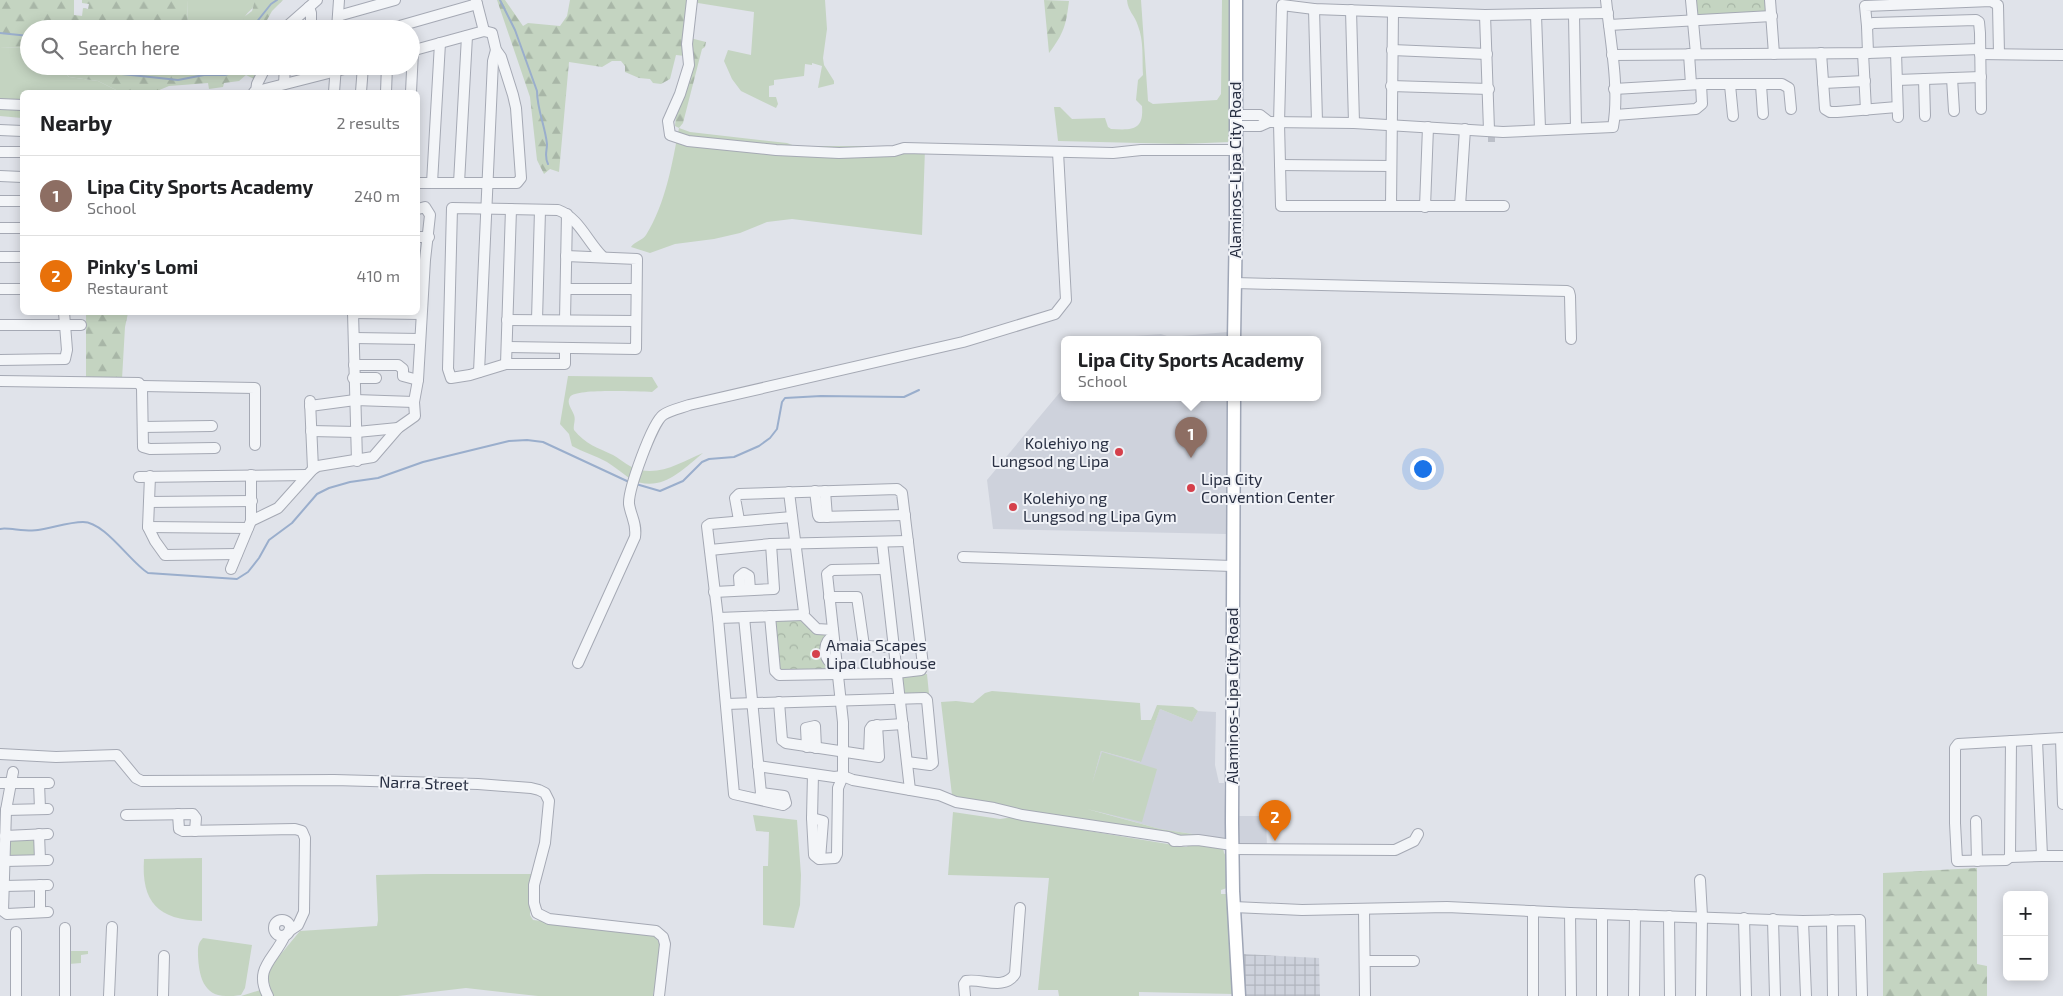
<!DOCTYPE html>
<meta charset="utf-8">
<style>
:root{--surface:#fff;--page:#f2f2f2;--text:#202124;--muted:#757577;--line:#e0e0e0;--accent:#b45309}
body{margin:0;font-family:"Exo 2",sans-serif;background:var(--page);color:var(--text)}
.controls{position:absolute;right:15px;bottom:15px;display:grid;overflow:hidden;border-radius:8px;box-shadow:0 2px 12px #0003}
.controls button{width:45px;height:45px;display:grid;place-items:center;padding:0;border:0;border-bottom:1px solid var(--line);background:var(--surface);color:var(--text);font:25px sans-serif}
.you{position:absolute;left:1422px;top:468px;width:18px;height:18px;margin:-12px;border:4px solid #fff;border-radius:50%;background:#1a73e8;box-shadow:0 0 0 8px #1a73e833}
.badge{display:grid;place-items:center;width:32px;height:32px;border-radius:50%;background:var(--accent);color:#fff;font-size:16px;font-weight:700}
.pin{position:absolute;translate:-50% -41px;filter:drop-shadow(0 1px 2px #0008)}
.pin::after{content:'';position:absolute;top:26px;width:18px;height:15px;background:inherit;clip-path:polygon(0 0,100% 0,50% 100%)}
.popup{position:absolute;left:1061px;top:336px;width:260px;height:65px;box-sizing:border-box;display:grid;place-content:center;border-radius:8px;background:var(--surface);filter:drop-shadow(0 1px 4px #0005);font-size:16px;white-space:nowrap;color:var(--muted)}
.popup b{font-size:19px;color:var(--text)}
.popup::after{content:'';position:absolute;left:50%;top:100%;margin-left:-10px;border:10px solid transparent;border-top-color:var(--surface)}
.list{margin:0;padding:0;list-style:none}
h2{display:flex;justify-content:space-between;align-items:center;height:65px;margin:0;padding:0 20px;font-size:21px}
h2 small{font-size:16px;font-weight:400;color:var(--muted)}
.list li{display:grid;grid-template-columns:32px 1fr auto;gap:15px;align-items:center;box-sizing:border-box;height:80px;padding:0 20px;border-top:1px solid var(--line)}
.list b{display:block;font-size:19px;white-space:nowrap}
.list p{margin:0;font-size:16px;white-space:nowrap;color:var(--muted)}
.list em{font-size:16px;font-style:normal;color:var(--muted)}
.icon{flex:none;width:28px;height:28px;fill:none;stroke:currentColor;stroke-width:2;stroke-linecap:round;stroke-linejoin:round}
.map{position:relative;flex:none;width:2063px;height:996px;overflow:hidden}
.search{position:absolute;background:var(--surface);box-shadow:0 2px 12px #0003;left:20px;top:20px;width:400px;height:55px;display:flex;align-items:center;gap:12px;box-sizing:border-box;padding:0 18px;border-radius:28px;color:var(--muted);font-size:19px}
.panel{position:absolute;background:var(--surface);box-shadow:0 2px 12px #0003;left:20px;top:90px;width:400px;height:225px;border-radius:8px}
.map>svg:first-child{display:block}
.built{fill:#ced2dc}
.industrial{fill:url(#industrial-grid)}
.grass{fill:#c4d4c1}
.forest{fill:url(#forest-firs)}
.park{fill:url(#park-crowns)}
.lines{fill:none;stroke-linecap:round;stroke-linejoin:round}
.stream{stroke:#9aaecc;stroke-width:2}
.minor-tunnel{stroke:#bbbfc8;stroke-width:10;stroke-dasharray:10 5;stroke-linecap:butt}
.minor-casing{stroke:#a5a9b4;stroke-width:12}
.major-casing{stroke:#9fa6b6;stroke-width:15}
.minor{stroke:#f3f5f8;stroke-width:10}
.major{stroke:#fff;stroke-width:12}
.poi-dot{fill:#d5404b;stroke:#f0f2f7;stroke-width:2}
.labels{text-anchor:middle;stroke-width:4;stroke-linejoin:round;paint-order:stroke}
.street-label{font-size:16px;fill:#282f42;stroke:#f0f2f7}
.poi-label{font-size:16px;fill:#282f42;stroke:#f0f2f7;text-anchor:start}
</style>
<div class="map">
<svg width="2063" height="996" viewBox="0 0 2063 996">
<defs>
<pattern id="industrial-grid" width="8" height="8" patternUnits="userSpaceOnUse" patternTransform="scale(1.25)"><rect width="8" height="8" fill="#ced2dc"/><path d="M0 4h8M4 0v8" fill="none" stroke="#b1b5be"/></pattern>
<pattern id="forest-firs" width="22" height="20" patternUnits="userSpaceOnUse" patternTransform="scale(1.25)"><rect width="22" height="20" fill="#c4d4c1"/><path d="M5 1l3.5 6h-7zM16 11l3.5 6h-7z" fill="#a8b6a7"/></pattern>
<pattern id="park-crowns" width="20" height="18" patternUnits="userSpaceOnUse" patternTransform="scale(1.25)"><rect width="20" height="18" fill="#c4d4c1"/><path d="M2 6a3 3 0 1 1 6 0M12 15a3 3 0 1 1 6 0" fill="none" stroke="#a8b6a7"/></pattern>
</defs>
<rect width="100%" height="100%" fill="#e0e3ea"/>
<!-- built -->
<g class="built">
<polygon points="1227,332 1227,339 1094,339 1161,334 1170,337"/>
<polygon points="1065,378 1065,397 1227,397 1226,534 993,529 987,480 1061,391"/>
<polygon points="1160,709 1192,722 1198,711 1216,712 1215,765 1219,783 1224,783 1226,839 1160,829 1085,808 1101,751 1140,762"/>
<polygon points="1237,816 1266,816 1267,847 1237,846"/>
</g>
<!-- industrial -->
<polygon class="industrial" points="1243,954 1319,958 1320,996 1244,996"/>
<!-- grass -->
<g class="grass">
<path d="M187 0H255C255 9 250 9 246 15 243 19 243 24 242 29H188Z"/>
<polygon points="698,0 825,0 827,29 823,58 824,65 834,81 834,84 818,88 822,66 812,63 812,65 805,64 804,76 774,80 774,85 769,86 769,97 776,97 778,104 776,108 741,91 732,79 724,61 728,50 751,55 754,12 698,3"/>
<path d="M1127 0H1141L1148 101 1153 104 1217 100 1221 94 1222 0H1230V142L1181 144 1058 141 1054 107H1060L1072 119 1105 118 1108 127 1111 129C1132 130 1144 131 1142 106L1136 100 1138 80 1143 75C1142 59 1144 41 1138 26 1135 15 1128 12 1127 0Z"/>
<polygon points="0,47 29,48 29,66 58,66 69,77 98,81 118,91 131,92 22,92 22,118 0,116"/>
<path d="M679 128 690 132 787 143 795 146H874L892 149H925L922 235 792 219 767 222 740 233 714 239 675 244 650 253 631 247C635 241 642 241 646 235 666 203 672 164 679 128Z"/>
<path d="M568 376 652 377 658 387 652 392C639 392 576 388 570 397 566 403 572 409 574 415 576 420 573 425 574 430 585 444 598 448 613 455 622 460 630 468 640 470 663 475 683 461 703 453 681 471 659 495 629 478 622 473 615 467 607 462 596 456 583 452 572 446L569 434 560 424Z"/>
<polygon points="927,674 929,694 903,694 902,676"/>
<polygon points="992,691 1140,703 1141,720 1151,720 1157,705 1193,707 1198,711 1192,722 1160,709 1141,762 1101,751 1092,784 1102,752 1157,769 1142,822 1087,809 1160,829 1225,839 1187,835 1180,836 960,799 952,795 941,702 956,701 973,703 985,693"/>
<polygon points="953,812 1000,819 1014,817 1028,821 1186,847 1194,843 1223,848 1224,853 1226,856 1227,888 1221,890 1221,894 1228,894 1234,994 1139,992 1139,996 1059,996 1058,990 1038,990 1049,878 948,875"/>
<polygon points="753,815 797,820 801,875 800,905 794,928 763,925 763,866 768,866 769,832 756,831"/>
<polygon points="37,840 37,855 9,856 8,841"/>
<path d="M202 858V921C158 920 141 902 144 859Z"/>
<polygon points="426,874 531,874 530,915 533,920 647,932 656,936 661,948 653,996 538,996 466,988 398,996 241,996 270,987 267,973 271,966 300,931 377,926 378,920 376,875"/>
<path d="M203 938 252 945 245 988 241 995C236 996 231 996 226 996 203 996 199 975 198 956 198 949 197 944 203 938Z"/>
<polygon points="69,951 88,951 88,954 81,955 81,963 69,964"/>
</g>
<!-- forest -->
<g class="forest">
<polygon points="0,0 74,0 74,15 82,16 83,8 88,9 89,4 82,3 82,0 187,0 188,29 29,29 29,48 0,47"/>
<polygon points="255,0 283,0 272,11 262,29 242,29 244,17 252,11"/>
<polygon points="497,0 505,0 523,26 528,23 560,26 567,16 570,0 698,0 690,38 706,42 705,47 702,49 683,123 679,128 675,126 676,115 694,57 676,55 670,79 661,84 653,83 650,79 639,78 625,72 625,66 621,61 612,61 602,67 569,62 559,172 550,169 544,174 537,160 530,97"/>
<path d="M1044 0 1069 1C1066 25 1064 33 1049 53Z"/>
<polygon points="58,66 188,66 189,68 253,66 251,71 256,74 254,79 246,75 239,81 224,83 223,87 209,89 208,83 169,86 157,91 131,92 118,91 98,81 69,77"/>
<polygon points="86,313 128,313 125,327 122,379 86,379"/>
<polygon points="1977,868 1977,964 1987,966 1987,996 1883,996 1883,873"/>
</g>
<!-- park -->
<g class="park">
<polygon points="1695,0 1767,0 1768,11 1765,14 1698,16 1696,14"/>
<polygon points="775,619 798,619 813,631 828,635 823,641 833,669 779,672"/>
</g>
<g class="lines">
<!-- stream -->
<g class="stream">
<path d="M500 0 515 30 537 91C537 109 545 126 547 144 547 151 544 156 548 164"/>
<polyline points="251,29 271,4 277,0"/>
<polyline points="0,33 29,36"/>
<polyline points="81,66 103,72 178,80 204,75 225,75 232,73 237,66"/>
<polyline points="636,484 660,491 683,481 702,462 709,459 734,457 759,446 770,438 777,429 782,402 785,398 821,396 904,397 919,390"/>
<path d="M0 529C6 527 27 532 38 530 52 528 69 522 83 522 105 522 130 562 148 573L237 579 248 572 259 558 269 540 292 523 317 494 329 488 350 482 378 478 423 462 509 441 527 440 543 442 629 482"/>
</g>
<!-- minor-tunnel -->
<polyline class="minor-tunnel" points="1488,137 1495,137"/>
<defs>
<g id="minor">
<polyline points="476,0 484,31"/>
<polyline points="692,0 687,44 689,65 680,94 668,121 670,135 688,141 776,150 839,153 894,151 904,148 1113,153 1141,150 1235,150"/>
<polyline points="1691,0 1696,54"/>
<polyline points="1770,0 1774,54"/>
<polyline points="309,7 311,13 311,29"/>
<polyline points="1314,9 1317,122"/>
<polyline points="1351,10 1354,123"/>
<polyline points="1485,15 1489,130"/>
<polyline points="1536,15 1540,129"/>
<polyline points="1574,15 1576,128"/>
<polyline points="338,16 395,0"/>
<polyline points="1609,25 1772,16"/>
<polyline points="1867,26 1865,6 1991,1 1998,5 1999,54"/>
<polyline points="284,29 317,0"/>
<polyline points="337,29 339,0"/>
<polyline points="389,29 477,4"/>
<polyline points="1392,50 1487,54"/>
<polyline points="411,51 484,31 492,33 496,50 501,57 513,95 516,108 521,178 517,183 418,183"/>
<polyline points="1896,52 1898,117"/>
<polyline points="1821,53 1825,109 1830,112 1837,112 1897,107"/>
<polyline points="1863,53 1866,110"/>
<polyline points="1868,53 1867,26 1873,23 1976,20 1979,22 1980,33 1981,109"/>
<polyline points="1689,54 1691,84"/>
<polyline points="1980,54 2063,55"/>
<polyline points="1612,55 1868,53 1980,49"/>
<polyline points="1952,78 1954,111"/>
<polyline points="1924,79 1925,116"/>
<polyline points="1897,80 1981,77"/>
<polyline points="1823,83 1865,81"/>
<polyline points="284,84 285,66"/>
<polyline points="1730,85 1733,116"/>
<polyline points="1761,85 1763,114"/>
<polyline points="1391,86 1489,89"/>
<polyline points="1614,89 1701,84 1782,84 1789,88 1791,109"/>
<polyline points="256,91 257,84 266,66"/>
<polyline points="254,92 356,66"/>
<polyline points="334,92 336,66"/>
<polyline points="361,92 363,66"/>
<polyline points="386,92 387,66"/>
<polyline points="411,92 413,51"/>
<polyline points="0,104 22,105"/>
<polyline points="1235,115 1260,115 1269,122"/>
<polyline points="1615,115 1696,109 1702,104 1701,84"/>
<path d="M1235 126H1260L1269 122 1354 123 1503 132 1613 127C1620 89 1610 39 1606 0"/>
<polyline points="0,130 22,131"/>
<polyline points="0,152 22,152"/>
<polyline points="1280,165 1391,166"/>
<polyline points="0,176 22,177"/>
<polyline points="432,183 440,43"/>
<polyline points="459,183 467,36"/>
<polyline points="0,201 22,201"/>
<polyline points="1391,205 1393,12"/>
<polyline points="1460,206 1465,129"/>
<polyline points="1504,206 1281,206 1279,123 1282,5 1314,9 1485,15 1608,13"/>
<polyline points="1425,207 1428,127"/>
<polyline points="0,228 22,228"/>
<polyline points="418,237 429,237"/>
<polyline points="0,257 22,257"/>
<polyline points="1235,283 1567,291 1569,292 1570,296 1571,339"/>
<polyline points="0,289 22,289"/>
<polyline points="566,289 636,289"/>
<polyline points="353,312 357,461"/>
<polyline points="353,313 421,314"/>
<polyline points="507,320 636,321"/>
<polyline points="537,320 540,210"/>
<polyline points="565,320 567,214"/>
<polyline points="0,325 81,325"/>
<polyline points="354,338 420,339"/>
<polyline points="507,347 636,349 637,259 566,256"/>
<path d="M565 348V364H506L470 375 451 378 448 369 452 208 558 210C579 218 587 241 602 256"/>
<polyline points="0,360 65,359 67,350 64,312"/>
<polyline points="506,364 511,209"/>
<polyline points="354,365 398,365 403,369 403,376 418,380"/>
<polyline points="479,372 493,61 496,50"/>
<polyline points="353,378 376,378"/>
<polyline points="0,381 139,383 142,388 143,447 150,449 215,448"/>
<polyline points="142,386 255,388 255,445"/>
<polyline points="310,401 313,469"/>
<polyline points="310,406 355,400 414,402"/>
<polyline points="143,427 212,426"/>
<polyline points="311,431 357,432 398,428"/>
<polyline points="150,476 148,527 155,541 165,555 237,554"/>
<polyline points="139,477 307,475"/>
<polyline points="815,491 818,515 819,517 905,515"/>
<polyline points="825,491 827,517"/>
<polyline points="789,492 804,612 803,615 817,629 833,630"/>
<polyline points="149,502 252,501"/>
<polyline points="739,520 735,498 739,494 897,489 902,493 923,665 921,670 896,673 779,675 775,671 770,616"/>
<polyline points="251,521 251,475"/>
<polyline points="148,527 248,528"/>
<polyline points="882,542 910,790"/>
<polyline points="710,550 771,544 908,541"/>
<polyline points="963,557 1232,566"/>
<polyline points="231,569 251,521 278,508 313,469 318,466 373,457 398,428 415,416 414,402 418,380 425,260 430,215 425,207 418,209"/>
<polyline points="740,590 739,577 744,573 749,576 750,590"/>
<polyline points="714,592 774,589 771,544"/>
<polyline points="829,597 857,597 864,646 893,647"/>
<polyline points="744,617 761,793 759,799"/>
<polyline points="718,618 803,615"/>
<path d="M833 637C823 641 823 657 831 663L837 665"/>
<path d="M578 663 635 537C637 523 631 517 629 504 628 490 652 423 663 415 670 410 681 408 689 405L963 342 1055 314 1066 300 1058 152"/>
<polyline points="779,702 782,740 786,743 879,757 877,725"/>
<polyline points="726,704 925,698 927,700 933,763 930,765 907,762"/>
<polyline points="2061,739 2063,804"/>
<polyline points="2037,740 2042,856 2063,856"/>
<polyline points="807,747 806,728 815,726 816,748"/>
<polyline points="0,754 56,757 117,755 136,778 142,781 334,780 478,784 531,788 539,790 545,793 549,801 545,843 534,885 534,903 537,913 549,919 656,931 663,937 665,944 659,996"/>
<polyline points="869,755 870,729 872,726 903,724"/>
<polyline points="758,766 834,777 843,776 853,780 939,795 956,802 994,808 1022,815 1168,837 1180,841"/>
<polyline points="13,772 6,810 3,911 7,914 48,912"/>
<polyline points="813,774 812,818 814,855 819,859 835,858 837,854 838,788 843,776 843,722 827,574 832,570 884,569"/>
<polyline points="0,783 49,783"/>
<polyline points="39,783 40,809"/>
<polyline points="761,793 784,796 786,803 783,805 734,794 718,618 707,526 710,524 792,517"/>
<polyline points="6,810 48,809"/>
<polyline points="178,814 179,829 183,831 295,829 302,831 305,838 304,912 298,925 289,931"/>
<polyline points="126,815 193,814 196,818 195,831"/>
<polyline points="812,818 823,821 820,859"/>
<polyline points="1976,821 1977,861"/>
<polyline points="39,834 40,860"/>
<polyline points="5,836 48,834"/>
<polyline points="1174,841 1198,840 1232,845"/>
<polyline points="1232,849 1395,850 1414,841 1418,834"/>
<polyline points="2042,856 2010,857 2006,860 1957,861 1955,823 1955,748 1958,744 2063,738"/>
<polyline points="2010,857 2011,741"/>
<polyline points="5,861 48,860"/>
<polyline points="1700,880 1702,916 1701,996"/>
<polyline points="40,885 40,912"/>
<polyline points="4,886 48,885"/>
<polyline points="1234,907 1302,910 1447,907 1570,913 1803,921 1860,920 1862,996"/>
<polyline points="1364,910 1365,996"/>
<polyline points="1570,913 1571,996"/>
<polyline points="1669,916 1670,996"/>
<polyline points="1744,918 1746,996"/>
<polyline points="1773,919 1775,996"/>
<circle cx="282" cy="928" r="8"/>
<polyline points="1832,920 1833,996"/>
<polyline points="1803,921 1806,996"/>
<polyline points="65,928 65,996"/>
<polyline points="16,932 16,996"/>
<polyline points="1365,961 1414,961"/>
<polyline points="109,996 112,927"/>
<polyline points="163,996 164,956"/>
<path d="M268 996C253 968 275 959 285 935"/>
<path d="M965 996 964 984 966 981C982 978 1004 991 1015 974L1020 908"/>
<polyline points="1533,996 1533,911"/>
<polyline points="1602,996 1602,914"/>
<polyline points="1634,996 1635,915"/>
</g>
<g id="major">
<polyline points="1234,339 1236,220 1236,0"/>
<polyline points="1234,397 1232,823 1233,891 1239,996"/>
</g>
</defs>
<!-- minor casing -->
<use href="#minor" class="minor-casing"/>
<!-- major casing -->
<use href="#major" class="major-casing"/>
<!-- minor -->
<use href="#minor" class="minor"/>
<!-- major -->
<use href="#major" class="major"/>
</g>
<!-- markers -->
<g class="poi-dot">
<circle cx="1119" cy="452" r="5"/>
<circle cx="1191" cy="488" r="5"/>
<circle cx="1013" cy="507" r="5"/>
<circle cx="816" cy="654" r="5"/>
</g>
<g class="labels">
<!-- street labels -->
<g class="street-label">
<text transform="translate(1235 170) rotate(-90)" y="6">Alaminos-Lipa City Road</text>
<text transform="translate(1232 696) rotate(-90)" y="6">Alaminos-Lipa City Road</text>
<text transform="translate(424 783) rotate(2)" y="6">Narra Street</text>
</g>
<!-- poi labels -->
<g class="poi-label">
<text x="1109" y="449" text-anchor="end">Kolehiyo ng<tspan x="1109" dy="18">Lungsod ng Lipa</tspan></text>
<text x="1201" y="485">Lipa City<tspan x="1201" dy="18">Convention Center</tspan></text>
<text x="1023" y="504">Kolehiyo ng<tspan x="1023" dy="18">Lungsod ng Lipa Gym</tspan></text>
<text x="826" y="651">Amaia Scapes<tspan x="826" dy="18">Lipa Clubhouse</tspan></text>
</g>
</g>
</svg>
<div class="controls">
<button>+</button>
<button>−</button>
</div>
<div class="you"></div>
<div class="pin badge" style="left:1191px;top:458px;background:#8d6e63">1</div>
<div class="popup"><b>Lipa City Sports Academy</b>School</div>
<div class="pin badge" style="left:1275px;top:841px;background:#e8710a">2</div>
<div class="search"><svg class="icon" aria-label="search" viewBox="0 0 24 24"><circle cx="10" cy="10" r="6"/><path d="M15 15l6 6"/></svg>Search here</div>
<section class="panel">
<h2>Nearby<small>2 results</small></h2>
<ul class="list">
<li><span class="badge" style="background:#8d6e63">1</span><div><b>Lipa City Sports Academy</b><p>School</p></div><em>240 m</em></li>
<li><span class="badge" style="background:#e8710a">2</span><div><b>Pinky's Lomi</b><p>Restaurant</p></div><em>410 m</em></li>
</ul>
</section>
</div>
